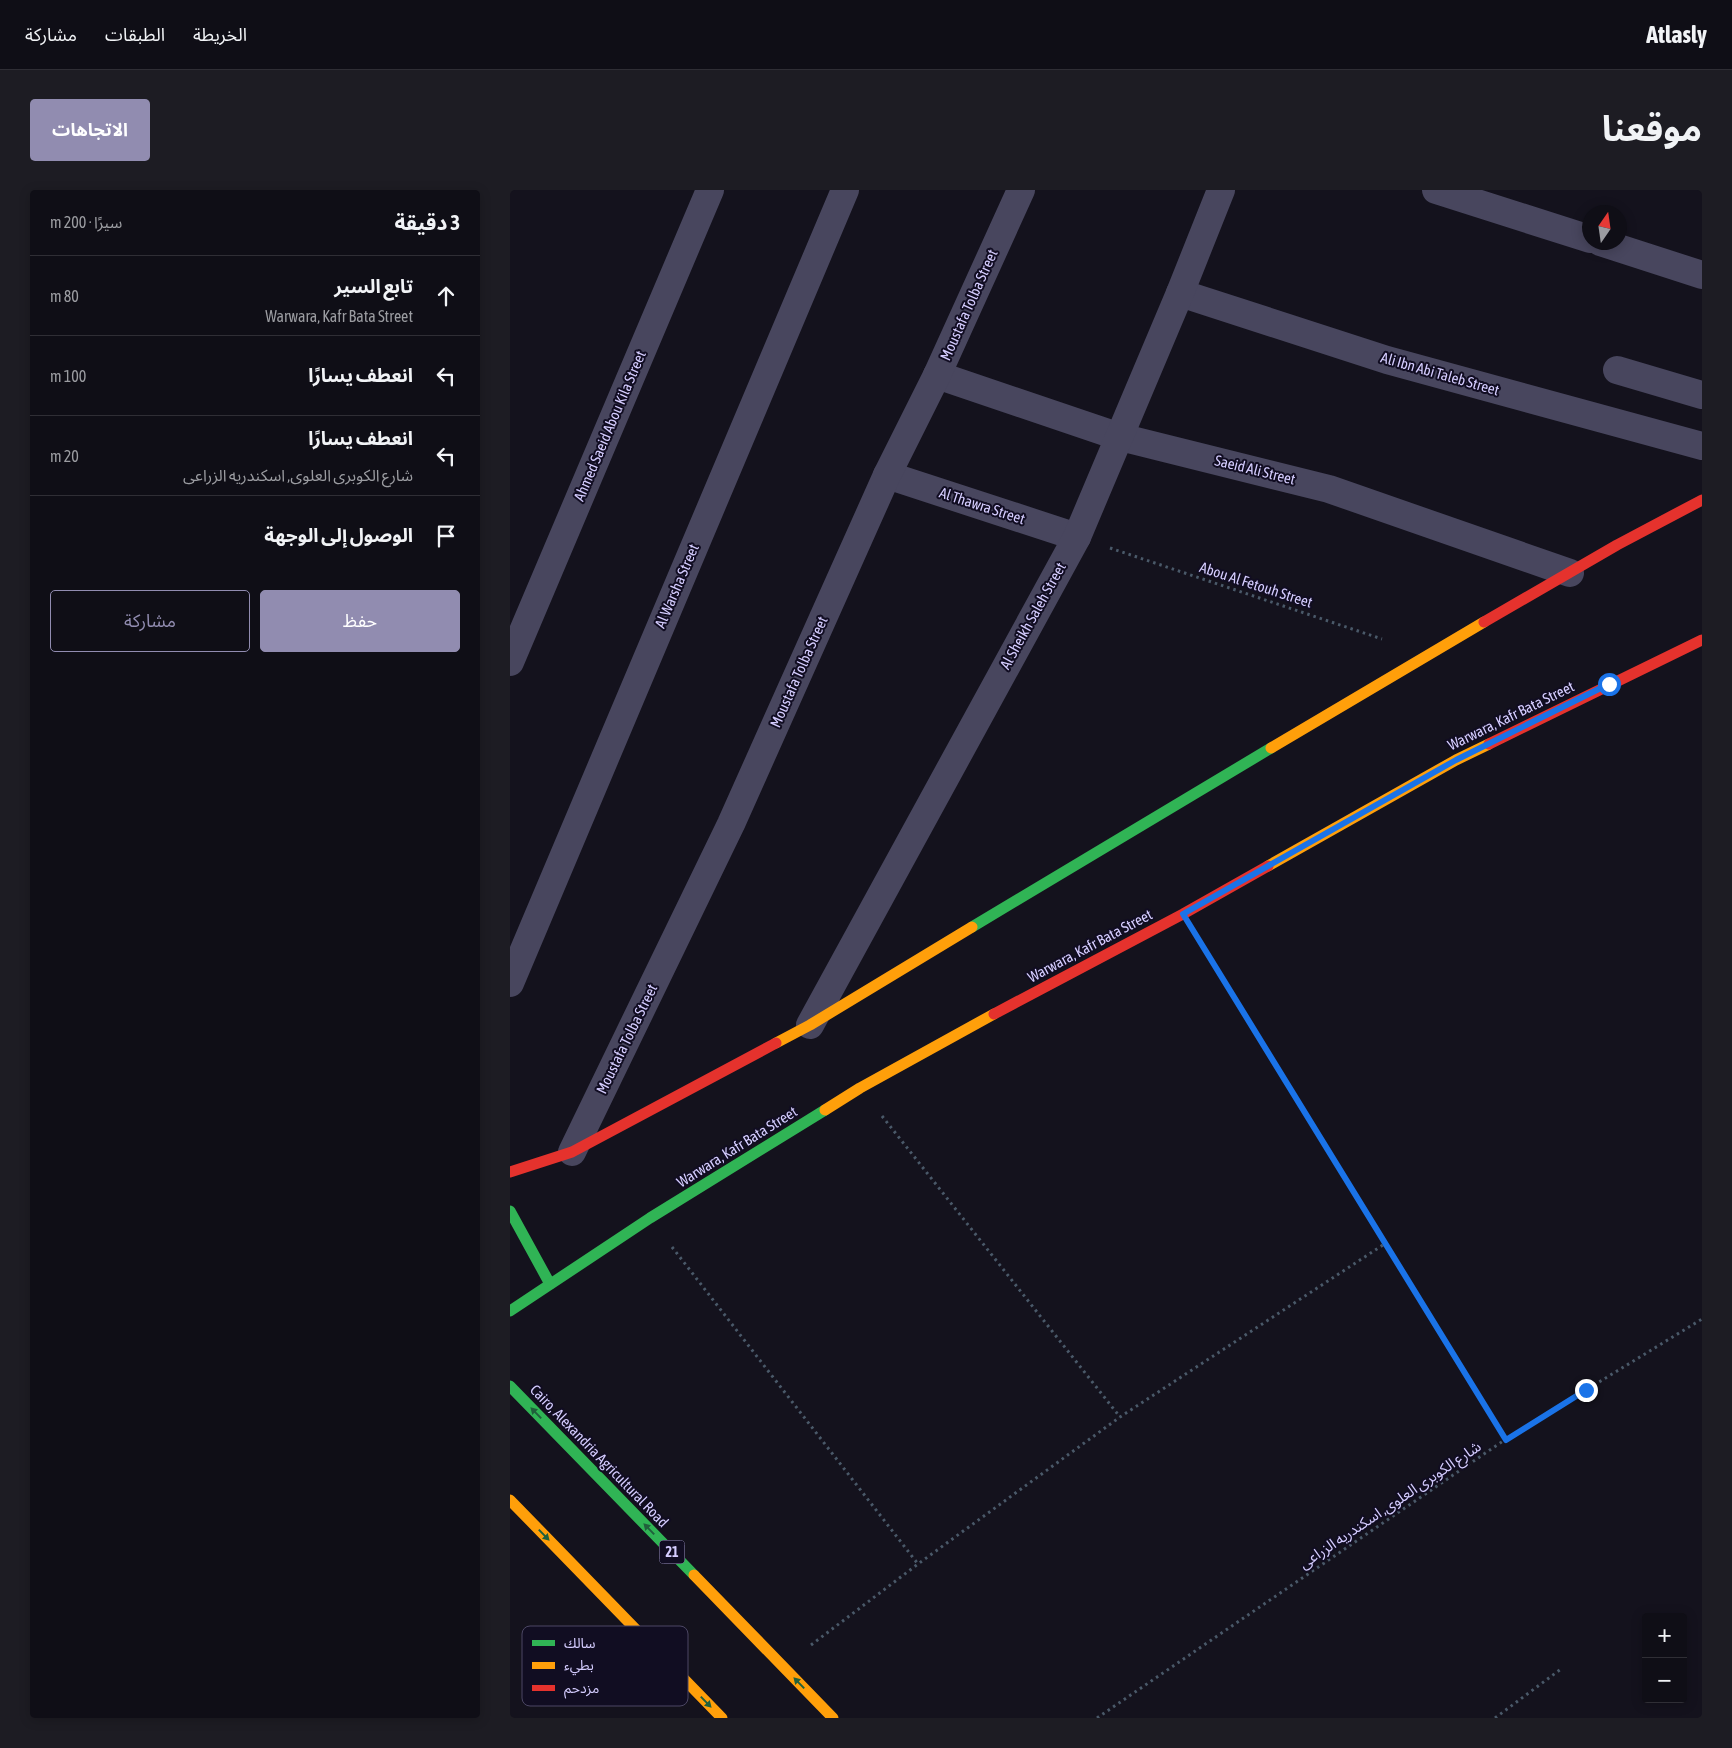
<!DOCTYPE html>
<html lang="ar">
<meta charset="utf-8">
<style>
:root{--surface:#0f0e16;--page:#1d1c23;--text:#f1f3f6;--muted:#9b9ca1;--line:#2f2e35;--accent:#918cb0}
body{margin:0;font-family:"Asap Condensed","Noto Sans Arabic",sans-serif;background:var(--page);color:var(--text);direction:rtl}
.controls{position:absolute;right:15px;bottom:15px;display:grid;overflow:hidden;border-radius:5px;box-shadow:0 2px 12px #0003}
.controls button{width:45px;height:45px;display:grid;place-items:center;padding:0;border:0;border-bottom:1px solid var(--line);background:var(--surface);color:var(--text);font:25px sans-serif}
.compass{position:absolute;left:1072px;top:15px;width:45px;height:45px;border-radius:50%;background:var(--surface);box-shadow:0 2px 12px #0003;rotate:13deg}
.stop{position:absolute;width:15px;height:15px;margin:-11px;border:4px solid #1a73e8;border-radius:50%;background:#fff}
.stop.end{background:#1a73e8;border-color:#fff;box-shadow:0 1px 5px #0008}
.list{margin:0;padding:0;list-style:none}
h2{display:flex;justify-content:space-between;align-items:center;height:65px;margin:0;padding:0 20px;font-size:21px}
h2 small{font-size:16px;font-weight:400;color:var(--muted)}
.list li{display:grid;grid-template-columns:32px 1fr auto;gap:15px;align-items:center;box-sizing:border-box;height:80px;padding:0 20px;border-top:1px solid var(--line)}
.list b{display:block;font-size:19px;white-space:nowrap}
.list p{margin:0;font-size:16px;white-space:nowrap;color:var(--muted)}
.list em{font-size:16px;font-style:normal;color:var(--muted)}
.actions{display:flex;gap:10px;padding:15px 20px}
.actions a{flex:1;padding:11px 0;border:1px solid var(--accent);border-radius:5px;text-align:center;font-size:18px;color:var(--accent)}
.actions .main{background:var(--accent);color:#fff}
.icon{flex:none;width:28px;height:28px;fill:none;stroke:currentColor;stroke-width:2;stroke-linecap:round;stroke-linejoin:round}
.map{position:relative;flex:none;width:1192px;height:1528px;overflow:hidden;direction:ltr;border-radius:5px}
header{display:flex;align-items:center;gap:30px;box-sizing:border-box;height:70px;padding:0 25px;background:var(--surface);border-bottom:1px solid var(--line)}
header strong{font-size:24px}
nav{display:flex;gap:28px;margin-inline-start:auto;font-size:18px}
.intro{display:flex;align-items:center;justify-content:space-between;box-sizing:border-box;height:120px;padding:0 30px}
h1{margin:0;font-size:35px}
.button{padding:12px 22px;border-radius:5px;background:var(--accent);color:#fff;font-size:18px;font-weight:700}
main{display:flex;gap:30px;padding:0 30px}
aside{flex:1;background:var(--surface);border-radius:5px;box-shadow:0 2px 12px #0003}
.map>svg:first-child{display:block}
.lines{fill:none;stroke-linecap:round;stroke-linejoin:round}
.path{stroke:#4a5969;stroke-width:3;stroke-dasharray:2.5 4;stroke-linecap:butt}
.street{stroke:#48465e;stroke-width:28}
.fast{stroke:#30b455;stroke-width:11}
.slow{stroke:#ff9f0a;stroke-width:11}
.jam{stroke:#e5322d;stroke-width:11}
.fast-bridge{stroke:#30b455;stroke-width:11}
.slow-bridge{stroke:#ff9f0a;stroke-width:11}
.oneway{fill:#20603c}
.route{stroke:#1a73e8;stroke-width:6}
.labels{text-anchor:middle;stroke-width:4;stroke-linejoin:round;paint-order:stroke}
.shield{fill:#110d22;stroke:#9a93bd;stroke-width:1}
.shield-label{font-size:14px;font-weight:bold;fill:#d5cdff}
.street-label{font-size:15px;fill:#d5cdff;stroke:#110d22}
.key{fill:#110d22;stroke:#4c4764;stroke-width:1}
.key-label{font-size:14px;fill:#d5cdff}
</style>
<header>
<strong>Atlasly</strong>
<nav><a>الخريطة</a><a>الطبقات</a><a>مشاركة</a></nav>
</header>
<div class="intro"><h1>موقعنا</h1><a class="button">الاتجاهات</a></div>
<main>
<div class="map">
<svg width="1192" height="1528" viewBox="0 0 1192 1528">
<rect width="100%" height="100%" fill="#14121d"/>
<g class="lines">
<!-- path -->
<g class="path">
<polyline points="600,358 872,449"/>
<polyline points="692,754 996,1249"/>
<polyline points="372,926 610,1227"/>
<polyline points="162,1057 408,1374"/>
<polyline points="301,1455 408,1374 610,1227 876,1053"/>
<polyline points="587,1528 996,1249 1192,1129"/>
<polyline points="985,1528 1051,1479"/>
</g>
<!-- street -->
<g class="street">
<polyline points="926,0 1080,49"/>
<polyline points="1090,52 1192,85"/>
<polyline points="670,103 877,170 1192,256"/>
<polyline points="1107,180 1192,205"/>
<polyline points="427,185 610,247 819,299 1060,383"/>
<polyline points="377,285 567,347"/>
<polyline points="0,472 200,0"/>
<polyline points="0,793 335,0"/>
<polyline points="300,835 567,347 670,103 711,0"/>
<polyline points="62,962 221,634 377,285 427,185 511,0"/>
</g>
<!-- fast -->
<g class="fast">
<polyline points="462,737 761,558"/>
<polyline points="0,1021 40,1094"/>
<polyline points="0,1121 140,1028 315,920"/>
</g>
<!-- slow -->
<g class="slow">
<polyline points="761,558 974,432"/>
<polyline points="758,676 946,570 979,554"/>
<polyline points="266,853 300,835 462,737"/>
<polyline points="315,920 350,898 484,824"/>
</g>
<!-- jam -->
<g class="jam">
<polyline points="974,432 1107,355 1192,310"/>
<polyline points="979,554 1192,450"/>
<polyline points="484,824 673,724 758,676"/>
<polyline points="0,982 62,962 266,853"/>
</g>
<!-- fast-bridge -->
<polyline class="fast-bridge" points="0,1196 184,1385"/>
<!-- slow-bridge -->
<g class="slow-bridge">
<polyline points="0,1310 212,1528"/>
<polyline points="184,1385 323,1528"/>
</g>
</g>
<!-- one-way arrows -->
<defs><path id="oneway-solid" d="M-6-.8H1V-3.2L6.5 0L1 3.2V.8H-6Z" transform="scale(1.25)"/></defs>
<g class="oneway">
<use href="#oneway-solid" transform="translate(26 1223) rotate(-134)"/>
<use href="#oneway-solid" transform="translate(139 1339) rotate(-134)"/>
<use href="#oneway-solid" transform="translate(34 1345) rotate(46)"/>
<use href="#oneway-solid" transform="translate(289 1493) rotate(-134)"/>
<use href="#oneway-solid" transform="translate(196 1512) rotate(46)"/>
</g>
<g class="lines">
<!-- route -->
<polyline class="route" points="1076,1200 996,1250 673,724 946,570 1099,494"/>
</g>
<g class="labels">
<!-- shield labels -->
<rect class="shield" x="149.5" y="1350.5" width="25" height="23" rx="4"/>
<g class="shield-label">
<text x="162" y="1367">21</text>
</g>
<!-- street labels -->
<g class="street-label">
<text transform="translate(459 115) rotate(-66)" y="5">Moustafa Tolba Street</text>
<text transform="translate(930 184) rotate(16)" y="5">Ali Ibn Abi Taleb Street</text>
<text transform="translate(100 236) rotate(-67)" y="5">Ahmed Saeid Abou Kila Street</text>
<text transform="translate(745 280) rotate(14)" y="5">Saeid Ali Street</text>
<text transform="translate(472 316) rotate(18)" y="5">Al Thawra Street</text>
<text transform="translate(746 395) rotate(18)" y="5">Abou Al Fetouh Street</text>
<text transform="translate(167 396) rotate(-67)" y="5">Al Warsha Street</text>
<text transform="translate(523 426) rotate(-61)" y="5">Al Sheikh Saleh Street</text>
<text transform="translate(289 482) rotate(-66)" y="5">Moustafa Tolba Street</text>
<text transform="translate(1001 526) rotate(-26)" y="5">Warwara, Kafr Bata Street</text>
<text transform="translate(580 756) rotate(-28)" y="5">Warwara, Kafr Bata Street</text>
<text transform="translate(117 849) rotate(-64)" y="5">Moustafa Tolba Street</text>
<text transform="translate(227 957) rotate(-32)" y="5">Warwara, Kafr Bata Street</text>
<text transform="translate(89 1266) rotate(46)" y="5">Cairo, Alexandria Agricultural Road</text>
<text transform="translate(880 1315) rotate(-34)" y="5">شارع الكوبرى العلوى, اسكندريه الزراعى</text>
</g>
</g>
<!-- legend -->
<rect x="12" y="1436" width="166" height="80" rx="8" class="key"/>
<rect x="22" y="1450" width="23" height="6" fill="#30b455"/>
<rect x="22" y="1472" width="23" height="7" fill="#ff9f0a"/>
<rect x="22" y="1495" width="23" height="6" fill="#e5322d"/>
<g class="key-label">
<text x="54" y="1458">سالك</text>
<text x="54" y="1480">بطيء</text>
<text x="54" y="1503">مزدحم</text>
</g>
</svg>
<div class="controls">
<button>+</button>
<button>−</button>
</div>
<svg class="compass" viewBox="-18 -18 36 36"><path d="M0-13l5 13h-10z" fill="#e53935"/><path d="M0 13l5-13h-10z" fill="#9b9ca1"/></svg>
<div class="stop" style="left:1099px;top:494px"></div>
<div class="stop end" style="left:1076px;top:1200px"></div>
</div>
<aside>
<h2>3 دقيقة<small>سيرًا · 200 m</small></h2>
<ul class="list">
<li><svg class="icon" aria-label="ahead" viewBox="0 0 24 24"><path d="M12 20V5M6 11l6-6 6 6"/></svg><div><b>تابع السير</b><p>Warwara, Kafr Bata Street</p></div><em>80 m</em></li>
<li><svg class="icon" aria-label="left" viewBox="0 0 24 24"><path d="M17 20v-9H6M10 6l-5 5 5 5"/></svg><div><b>انعطف يسارًا</b></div><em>100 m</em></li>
<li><svg class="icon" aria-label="left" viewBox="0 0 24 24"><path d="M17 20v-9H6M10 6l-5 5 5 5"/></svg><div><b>انعطف يسارًا</b><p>شارع الكوبرى العلوى, اسكندريه الزراعى</p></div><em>20 m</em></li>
<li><svg class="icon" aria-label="arrive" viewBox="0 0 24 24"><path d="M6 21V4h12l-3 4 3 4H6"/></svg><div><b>الوصول إلى الوجهة</b></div></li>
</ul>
<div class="actions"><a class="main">حفظ</a><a>مشاركة</a></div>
</aside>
</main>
